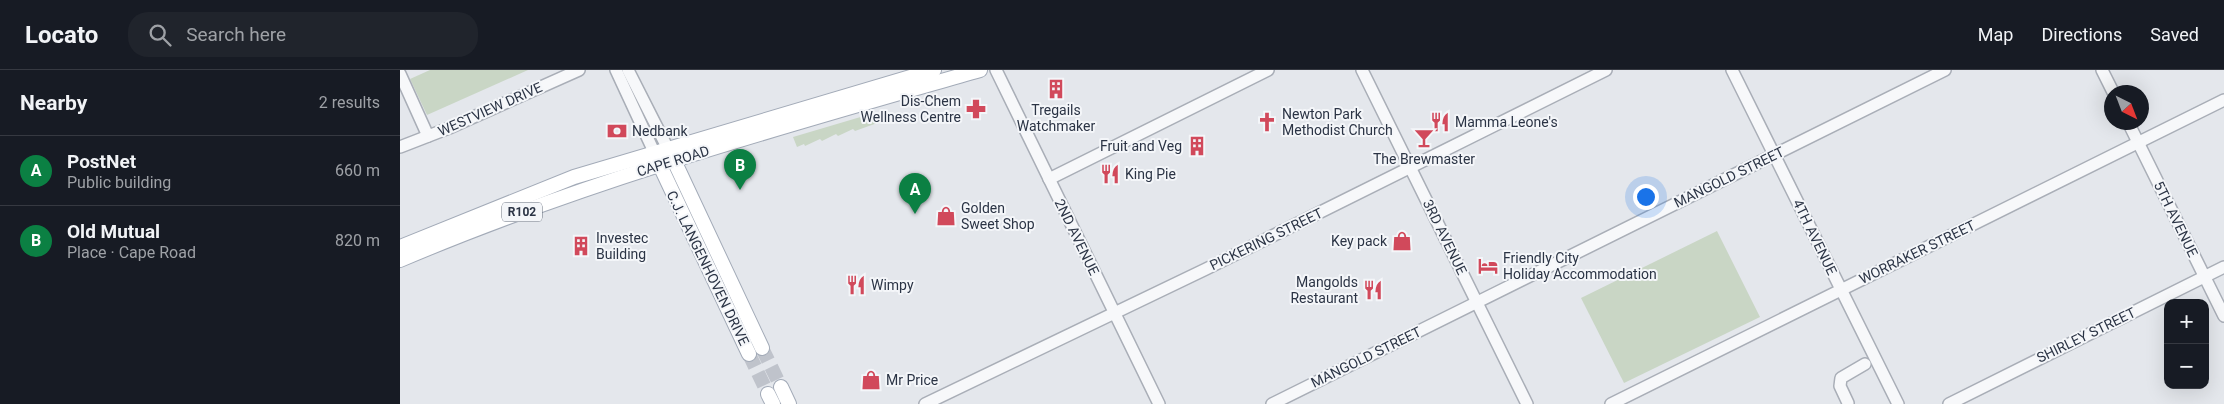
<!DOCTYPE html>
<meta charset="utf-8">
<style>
:root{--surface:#171b24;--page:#20242c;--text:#f1f3f6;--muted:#9ea1a6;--line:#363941;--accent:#0b8043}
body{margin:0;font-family:Roboto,sans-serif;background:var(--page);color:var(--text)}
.controls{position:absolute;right:15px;bottom:15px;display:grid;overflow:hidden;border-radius:10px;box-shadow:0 5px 20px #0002}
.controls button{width:45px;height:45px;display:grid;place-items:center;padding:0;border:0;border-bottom:1px solid var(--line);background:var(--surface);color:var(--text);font:25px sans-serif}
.compass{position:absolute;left:1704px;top:15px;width:45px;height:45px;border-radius:50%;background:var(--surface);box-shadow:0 5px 20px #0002;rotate:138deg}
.you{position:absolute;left:1245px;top:126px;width:18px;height:18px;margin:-12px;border:4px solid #fff;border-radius:50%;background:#1a73e8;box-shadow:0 0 0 8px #1a73e833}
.badge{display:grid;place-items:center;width:32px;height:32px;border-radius:50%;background:var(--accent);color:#fff;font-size:16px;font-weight:700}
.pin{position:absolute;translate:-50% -41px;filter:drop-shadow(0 1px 2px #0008)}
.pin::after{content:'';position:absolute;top:26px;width:18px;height:15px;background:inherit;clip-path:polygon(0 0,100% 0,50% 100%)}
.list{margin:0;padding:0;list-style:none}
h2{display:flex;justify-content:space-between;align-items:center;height:65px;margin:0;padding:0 20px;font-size:21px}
h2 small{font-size:16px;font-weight:400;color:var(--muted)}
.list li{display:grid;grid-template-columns:32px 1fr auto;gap:15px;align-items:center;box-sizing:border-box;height:70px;padding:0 20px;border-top:1px solid var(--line)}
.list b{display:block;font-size:19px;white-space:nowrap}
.list p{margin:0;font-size:16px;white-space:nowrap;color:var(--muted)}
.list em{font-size:16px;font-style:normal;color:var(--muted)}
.icon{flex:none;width:28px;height:28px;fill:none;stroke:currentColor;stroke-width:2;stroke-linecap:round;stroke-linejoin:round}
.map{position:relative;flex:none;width:1824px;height:334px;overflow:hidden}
header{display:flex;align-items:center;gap:30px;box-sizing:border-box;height:70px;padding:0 25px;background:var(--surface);border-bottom:1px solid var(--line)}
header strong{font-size:24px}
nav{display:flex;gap:28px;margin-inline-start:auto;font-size:18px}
.search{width:350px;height:45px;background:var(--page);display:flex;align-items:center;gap:12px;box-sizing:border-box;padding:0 18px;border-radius:20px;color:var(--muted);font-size:19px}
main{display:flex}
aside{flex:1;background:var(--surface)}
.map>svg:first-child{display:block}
.green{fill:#c9d6c5}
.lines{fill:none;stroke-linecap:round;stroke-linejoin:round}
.major-tunnel{stroke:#bfc3cb;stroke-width:14;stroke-dasharray:14 7;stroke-linecap:butt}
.minor-casing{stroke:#a9aeb7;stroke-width:14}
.major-casing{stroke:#a3abb8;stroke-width:16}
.minor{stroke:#f7f8fa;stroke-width:11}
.major{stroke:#fff;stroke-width:14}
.labels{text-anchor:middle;stroke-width:4;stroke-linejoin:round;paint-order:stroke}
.shield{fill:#f4f6f9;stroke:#676e7b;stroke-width:1}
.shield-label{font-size:12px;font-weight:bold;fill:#2b3445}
.poi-label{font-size:14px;fill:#2b3445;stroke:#f4f6f9;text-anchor:start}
.street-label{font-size:14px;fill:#2b3445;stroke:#f4f6f9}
</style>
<header>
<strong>Locato</strong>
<div class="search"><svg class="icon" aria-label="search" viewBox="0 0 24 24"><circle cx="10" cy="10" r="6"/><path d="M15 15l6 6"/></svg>Search here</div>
<nav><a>Map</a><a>Directions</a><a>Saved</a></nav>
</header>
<main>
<aside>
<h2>Nearby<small>2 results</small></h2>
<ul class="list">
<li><span class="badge">A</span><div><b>PostNet</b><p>Public building</p></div><em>660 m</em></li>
<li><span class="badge">B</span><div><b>Old Mutual</b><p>Place · Cape Road</p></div><em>820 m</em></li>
</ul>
</aside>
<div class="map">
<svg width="1824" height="334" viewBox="0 0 1824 334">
<rect width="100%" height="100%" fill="#e4e7ec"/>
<!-- green -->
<g class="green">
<polygon points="30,0 128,0 27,45 10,9"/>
<polygon points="474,43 480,52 455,61 453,59 438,66 436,64 422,71 420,69 405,76 404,74 397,77 393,67"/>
<polygon points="1317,161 1360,247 1224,313 1181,228"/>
</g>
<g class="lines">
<!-- major-tunnel -->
<g class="major-tunnel">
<polyline points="362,278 381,317"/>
<polyline points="349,284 368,324"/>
</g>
<defs>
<g id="minor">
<polyline points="216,0 255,84"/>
<polyline points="228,0 268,79"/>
<polyline points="596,0 759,334"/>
<polyline points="962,0 1127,334"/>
<polyline points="1332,0 1498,334"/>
<polyline points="1702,0 1713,22"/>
<polyline points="0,4 28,66"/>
<polyline points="1728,52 1824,246"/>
<polyline points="0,77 49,58 179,0"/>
<polyline points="649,109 868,0"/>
<polyline points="1448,333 1440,316 1441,308 1465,294"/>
<polyline points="525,334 806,199 1206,0"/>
<polyline points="872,334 1545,0"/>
<polyline points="1211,334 1824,30"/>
<polyline points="1549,334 1824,197"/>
</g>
<g id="major">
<polyline points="270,82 362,278"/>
<polyline points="256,87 349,284"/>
<polyline points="0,177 174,107 534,0"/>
<path d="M0 190C188 110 385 56 580 0"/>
<polyline points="381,317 389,334"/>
<polyline points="368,324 373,334"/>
</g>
</defs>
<!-- minor casing -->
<use href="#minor" class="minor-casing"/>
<!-- major casing -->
<use href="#major" class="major-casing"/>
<!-- minor -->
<use href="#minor" class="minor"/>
<!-- major -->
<use href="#major" class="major"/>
</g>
<!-- icons -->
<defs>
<symbol id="building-bare" viewBox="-9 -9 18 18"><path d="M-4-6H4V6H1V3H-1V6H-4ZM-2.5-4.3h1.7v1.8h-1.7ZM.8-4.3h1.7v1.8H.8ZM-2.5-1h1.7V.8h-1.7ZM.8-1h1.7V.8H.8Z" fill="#d1495b" stroke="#f4f6f9" stroke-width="2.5" paint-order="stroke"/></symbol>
<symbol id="pharmacy-bare" viewBox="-9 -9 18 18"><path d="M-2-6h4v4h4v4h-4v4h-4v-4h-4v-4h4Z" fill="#d1495b" stroke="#f4f6f9" stroke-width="2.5" paint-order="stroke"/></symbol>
<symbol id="church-bare" viewBox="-9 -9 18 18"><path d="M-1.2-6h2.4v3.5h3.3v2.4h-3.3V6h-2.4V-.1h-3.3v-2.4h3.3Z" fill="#d1495b" stroke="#f4f6f9" stroke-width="2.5" paint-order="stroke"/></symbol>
<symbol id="restaurant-bare" viewBox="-9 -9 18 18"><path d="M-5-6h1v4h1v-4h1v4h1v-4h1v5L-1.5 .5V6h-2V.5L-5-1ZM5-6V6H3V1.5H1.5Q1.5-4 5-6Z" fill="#d1495b" stroke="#f4f6f9" stroke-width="2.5" paint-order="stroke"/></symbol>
<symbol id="bank-bare" viewBox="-9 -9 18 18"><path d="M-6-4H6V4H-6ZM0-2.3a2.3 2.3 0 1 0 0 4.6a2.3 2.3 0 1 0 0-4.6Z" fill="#d1495b" stroke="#f4f6f9" stroke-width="2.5" paint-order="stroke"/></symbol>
<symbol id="bar-bare" viewBox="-9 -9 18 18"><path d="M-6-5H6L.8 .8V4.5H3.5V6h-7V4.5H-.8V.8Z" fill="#d1495b" stroke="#f4f6f9" stroke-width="2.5" paint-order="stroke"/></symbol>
<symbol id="shop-bare" viewBox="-9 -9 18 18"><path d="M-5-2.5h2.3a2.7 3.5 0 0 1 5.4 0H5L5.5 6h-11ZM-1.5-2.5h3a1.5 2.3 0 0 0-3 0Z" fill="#d1495b" stroke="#f4f6f9" stroke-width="2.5" paint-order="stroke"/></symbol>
<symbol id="hotel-bare" viewBox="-9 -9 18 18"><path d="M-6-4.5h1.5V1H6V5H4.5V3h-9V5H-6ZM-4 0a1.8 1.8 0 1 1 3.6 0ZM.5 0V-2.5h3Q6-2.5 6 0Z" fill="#d1495b" stroke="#f4f6f9" stroke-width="2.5" paint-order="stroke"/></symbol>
</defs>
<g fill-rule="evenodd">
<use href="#building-bare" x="642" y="5" width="28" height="28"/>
<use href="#pharmacy-bare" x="562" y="25" width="28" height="28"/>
<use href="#church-bare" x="853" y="38" width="28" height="28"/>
<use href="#restaurant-bare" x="1026" y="38" width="28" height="28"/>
<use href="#bank-bare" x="203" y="47" width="28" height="28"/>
<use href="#bar-bare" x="1010" y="54" width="28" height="28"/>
<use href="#building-bare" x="783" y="62" width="28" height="28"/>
<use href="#restaurant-bare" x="696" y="90" width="28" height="28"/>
<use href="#shop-bare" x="532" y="132" width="28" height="28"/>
<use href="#shop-bare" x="988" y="157" width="28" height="28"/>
<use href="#building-bare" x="167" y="162" width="28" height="28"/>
<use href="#hotel-bare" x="1074" y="182" width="28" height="28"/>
<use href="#restaurant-bare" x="442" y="201" width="28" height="28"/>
<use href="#restaurant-bare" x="959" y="206" width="28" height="28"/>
<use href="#shop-bare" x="457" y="296" width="28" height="28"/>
</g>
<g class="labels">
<!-- shield labels -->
<rect class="shield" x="102" y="132.5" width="40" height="19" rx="4"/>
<g class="shield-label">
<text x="122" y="146">R102</text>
</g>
<!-- poi labels -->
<g class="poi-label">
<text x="561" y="36" text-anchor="end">Dis-Chem<tspan x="561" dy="16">Wellness Centre</tspan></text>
<text x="656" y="45" text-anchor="middle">Tregails<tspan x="656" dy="16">Watchmaker</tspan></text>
<text x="882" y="49">Newton Park<tspan x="882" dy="16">Methodist Church</tspan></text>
<text x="1055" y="57">Mamma Leone's</text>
<text x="232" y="66">Nedbank</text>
<text x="782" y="81" text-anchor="end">Fruit and Veg</text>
<text x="1024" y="94" text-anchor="middle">The Brewmaster</text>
<text x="725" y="109">King Pie</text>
<text x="561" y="143">Golden<tspan x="561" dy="16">Sweet Shop</tspan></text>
<text x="196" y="173">Investec<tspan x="196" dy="16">Building</tspan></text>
<text x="987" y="176" text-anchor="end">Key pack</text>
<text x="1103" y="193">Friendly City<tspan x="1103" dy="16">Holiday Accommodation</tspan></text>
<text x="958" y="217" text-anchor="end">Mangolds<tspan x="958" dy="16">Restaurant</tspan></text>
<text x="471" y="220">Wimpy</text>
<text x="486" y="315">Mr Price</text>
</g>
<!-- street labels -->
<g class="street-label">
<text transform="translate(90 39) rotate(-24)" y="5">WESTVIEW DRIVE</text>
<text transform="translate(273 91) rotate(-17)" y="5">CAPE ROAD</text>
<text transform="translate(1329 107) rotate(-26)" y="5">MANGOLD STREET</text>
<text transform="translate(1776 149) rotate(64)" y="5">5TH AVENUE</text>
<text transform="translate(677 167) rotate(64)" y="5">2ND AVENUE</text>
<text transform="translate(1045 167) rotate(64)" y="5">3RD AVENUE</text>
<text transform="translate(1415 167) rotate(64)" y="5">4TH AVENUE</text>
<text transform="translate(866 169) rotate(-26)" y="5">PICKERING STREET</text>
<text transform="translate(1517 182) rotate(-26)" y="5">WORRAKER STREET</text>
<text transform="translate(308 198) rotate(64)" y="5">C.J. LANGENHOVEN DRIVE</text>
<text transform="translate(1686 265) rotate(-26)" y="5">SHIRLEY STREET</text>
<text transform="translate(966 287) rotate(-26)" y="5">MANGOLD STREET</text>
</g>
</g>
</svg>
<div class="controls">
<button>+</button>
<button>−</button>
</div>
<svg class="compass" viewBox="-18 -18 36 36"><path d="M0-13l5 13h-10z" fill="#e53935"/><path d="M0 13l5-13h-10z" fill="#9ea1a6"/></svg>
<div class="you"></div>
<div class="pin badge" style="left:515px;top:144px">A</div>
<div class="pin badge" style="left:340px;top:120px">B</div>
</div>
</main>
